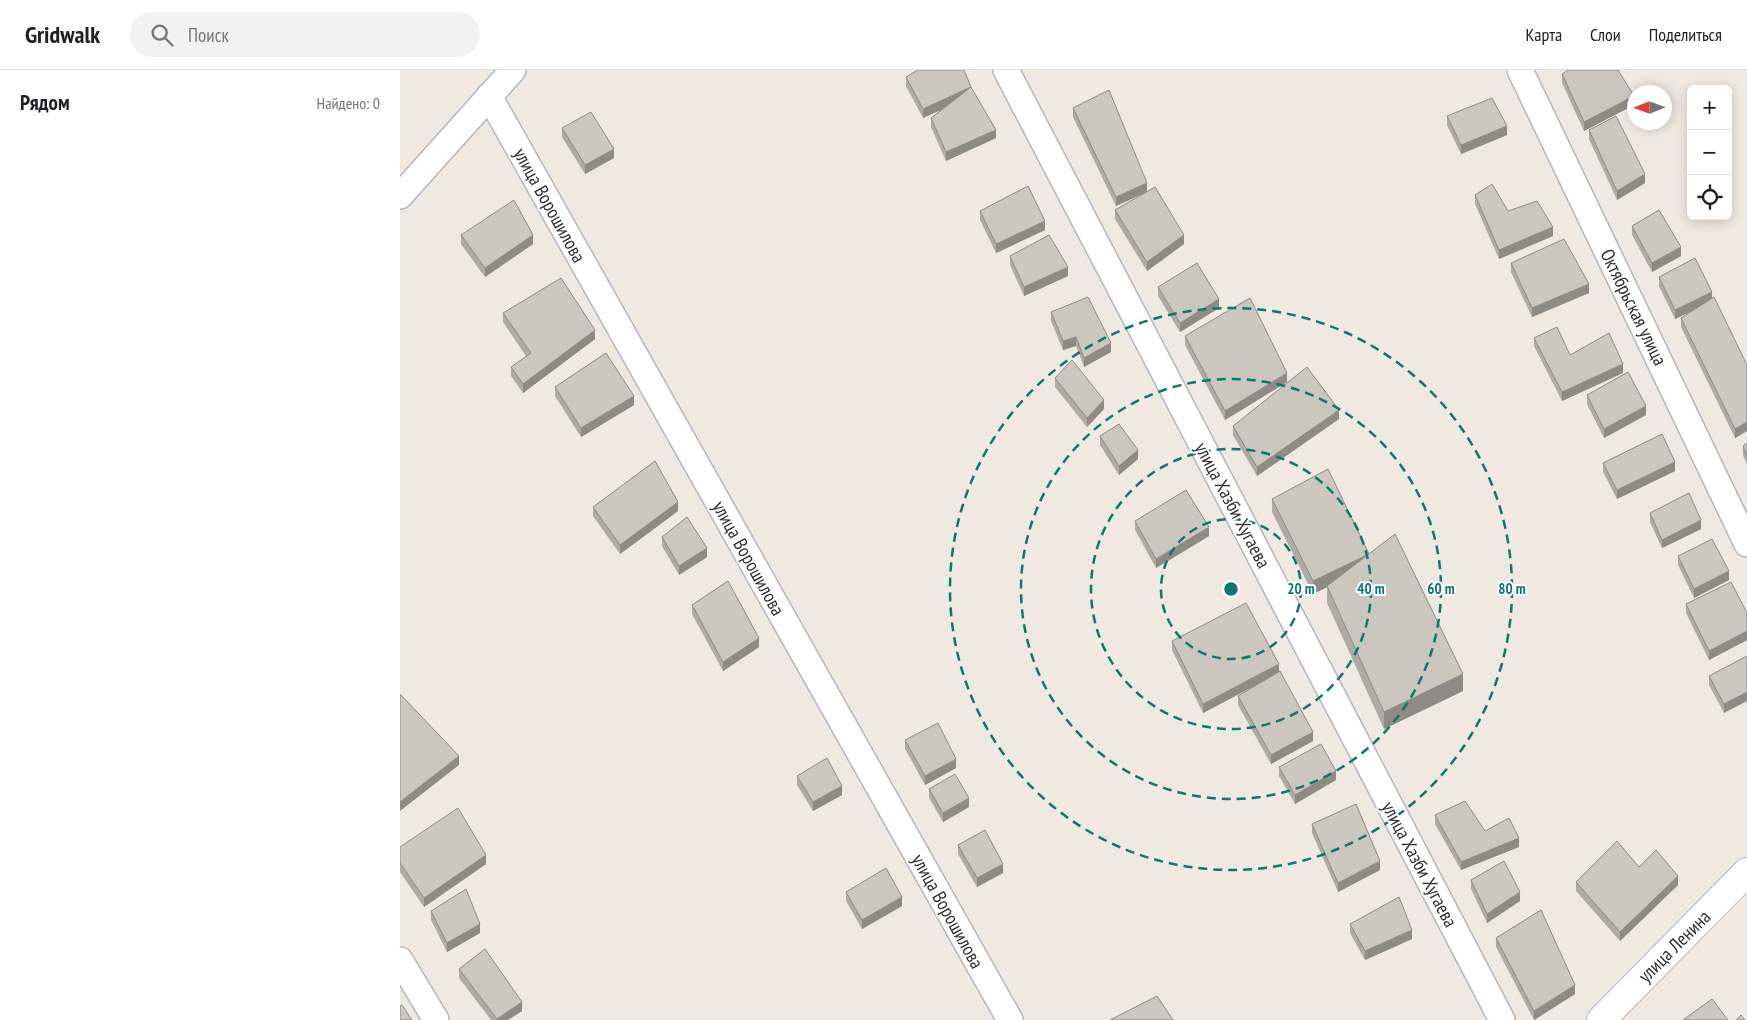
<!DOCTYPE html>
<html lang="ru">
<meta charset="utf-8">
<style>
:root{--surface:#fff;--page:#f2f2f2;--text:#202124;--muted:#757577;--line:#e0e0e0}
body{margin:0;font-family:"PT Sans Narrow",sans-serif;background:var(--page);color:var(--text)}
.controls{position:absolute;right:15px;top:15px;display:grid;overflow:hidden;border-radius:8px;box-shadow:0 2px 12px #0003}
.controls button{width:45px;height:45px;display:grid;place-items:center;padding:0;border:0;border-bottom:1px solid var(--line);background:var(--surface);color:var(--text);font:25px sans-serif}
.compass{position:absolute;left:1227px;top:15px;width:45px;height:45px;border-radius:50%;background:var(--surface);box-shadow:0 2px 12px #0003;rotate:269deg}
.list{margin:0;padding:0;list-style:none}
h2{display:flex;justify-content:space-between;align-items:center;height:65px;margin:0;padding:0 20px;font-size:21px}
h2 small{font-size:16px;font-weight:400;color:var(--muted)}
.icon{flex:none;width:28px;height:28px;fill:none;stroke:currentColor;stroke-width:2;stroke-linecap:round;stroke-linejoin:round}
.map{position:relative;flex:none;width:1347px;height:950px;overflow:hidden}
header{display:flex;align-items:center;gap:30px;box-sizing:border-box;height:70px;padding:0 25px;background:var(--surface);border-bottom:1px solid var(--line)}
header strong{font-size:24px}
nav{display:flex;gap:28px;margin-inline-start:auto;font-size:18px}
.search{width:350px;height:45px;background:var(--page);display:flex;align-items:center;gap:12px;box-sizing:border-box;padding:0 18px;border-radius:28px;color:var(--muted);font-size:19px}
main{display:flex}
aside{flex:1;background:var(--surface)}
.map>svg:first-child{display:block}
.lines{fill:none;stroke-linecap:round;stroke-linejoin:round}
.street-casing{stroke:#b4b7c1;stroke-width:28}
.secondary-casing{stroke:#b4b7c1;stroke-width:30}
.street{stroke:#fff;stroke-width:25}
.secondary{stroke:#fff;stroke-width:28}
.wall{fill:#afaba4}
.shaded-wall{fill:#8e8b86}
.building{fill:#cbc7bf;stroke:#8e8b86}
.ring{fill:none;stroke:#0f766e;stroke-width:2.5;stroke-dasharray:9 6}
.labels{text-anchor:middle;stroke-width:4;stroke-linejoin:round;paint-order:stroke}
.street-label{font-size:19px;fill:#2e2e2e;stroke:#fff}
.centre{fill:#0f766e;stroke:#fff;stroke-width:2.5}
.ring-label{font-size:15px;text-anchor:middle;font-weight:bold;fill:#0f766e;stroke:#fff;stroke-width:4;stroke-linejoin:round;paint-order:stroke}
</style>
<header>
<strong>Gridwalk</strong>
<div class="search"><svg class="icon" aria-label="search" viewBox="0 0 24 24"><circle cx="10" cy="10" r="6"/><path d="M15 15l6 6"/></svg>Поиск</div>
<nav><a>Карта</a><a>Слои</a><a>Поделиться</a></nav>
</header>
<main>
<aside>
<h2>Рядом<small>Найдено: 0</small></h2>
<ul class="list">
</ul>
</aside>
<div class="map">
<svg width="1347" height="950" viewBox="0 0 1347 950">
<rect width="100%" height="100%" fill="#efe9e1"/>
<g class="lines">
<defs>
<g id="street">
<polyline points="606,0 1102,950"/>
<polyline points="1120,0 1347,474"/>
<polyline points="89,26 610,950"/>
<polyline points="0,126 113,0"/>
<polyline points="0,890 36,950"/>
</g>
<polyline id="secondary" points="1201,950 1347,802"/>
</defs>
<!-- street casing -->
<use href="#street" class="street-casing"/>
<!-- secondary casing -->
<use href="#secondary" class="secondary-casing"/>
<!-- street -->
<use href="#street" class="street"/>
<!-- secondary -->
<use href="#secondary" class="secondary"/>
</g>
<!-- wall -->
<g class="wall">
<polygon points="1162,4 1234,25 1234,35 1184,61 1162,13"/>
<polygon points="506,7 571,17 596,68 546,91 531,57 531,48 543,39 523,48 506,16"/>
<polygon points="673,38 747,121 784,174 747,201 715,149 715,140 744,123 716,136 673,47"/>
<polygon points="1047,46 1107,65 1061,84 1047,55"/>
<polygon points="162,58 214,88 185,104 162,67"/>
<polygon points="1189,60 1245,113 1217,130 1189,69"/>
<polygon points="1075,125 1153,166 1099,189 1075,134"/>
<polygon points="580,141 645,160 596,183 580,150"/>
<polygon points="1232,156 1281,186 1252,202 1232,165"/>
<polygon points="61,165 133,174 85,207 61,174"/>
<polygon points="610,186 668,206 624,226 610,195"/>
<polygon points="1111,193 1189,223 1132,247 1111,202"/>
<polygon points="1259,207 1312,228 1347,295 1347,361 1335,368 1281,257 1281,248 1291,242 1275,249 1259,216"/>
<polygon points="758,217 819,238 780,262 758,226"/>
<polygon points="651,242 711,282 684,297 676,276 663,280 651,251"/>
<polygon points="103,243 195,269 123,323 111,306 111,297 126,286 103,252"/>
<polygon points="785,266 887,312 825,350 785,275"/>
<polygon points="1134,268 1170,285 1223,303 1162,331 1134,276"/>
<polygon points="655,308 704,339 687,357 655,317"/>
<polygon points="155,317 234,335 181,367 155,326"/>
<polygon points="1187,325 1246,345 1204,368 1187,334"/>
<polygon points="939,349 857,406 833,365 833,356"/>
<polygon points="700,366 738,389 719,405 700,375"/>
<polygon points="1347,373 1347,395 1343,385 1343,376"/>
<polygon points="1203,393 1275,401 1217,429 1203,402"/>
<polygon points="872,429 969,484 1063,621 984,659 927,533 927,517 913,524 872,442"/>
<polygon points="193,437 278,441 220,484 193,446"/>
<polygon points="1250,443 1301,459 1262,478 1250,452"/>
<polygon points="735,451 809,466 756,498 735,460"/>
<polygon points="262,467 307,487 279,505 262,476"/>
<polygon points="1278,486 1329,510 1294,528 1278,495"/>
<polygon points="1286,534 1347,543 1347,570 1309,590 1286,543"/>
<polygon points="292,535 359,577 323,601 292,544"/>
<polygon points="772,571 879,601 913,671 871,694 838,635 838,626 859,613 803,643 772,580"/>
<polygon points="1347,586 1324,643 1309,615 1309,606"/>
<polygon points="505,670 556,698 525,715 505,679"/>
<polygon points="879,697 936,710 895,734 879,706"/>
<polygon points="397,706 442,725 413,741 397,715"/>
<polygon points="529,719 569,737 543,752 529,728"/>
<polygon points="1035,745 1085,761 1119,777 1061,800 1035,754"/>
<polygon points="912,754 980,800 938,822 912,763"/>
<polygon points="558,775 603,803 577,817 558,784"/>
<polygon points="0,777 86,794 24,837 0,802"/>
<polygon points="1239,797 1278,815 1220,871 1176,821 1176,812"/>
<polygon points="1071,810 1120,831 1087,853 1071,819"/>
<polygon points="446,822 502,836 462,859 446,831"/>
<polygon points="31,841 80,863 47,882 31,850"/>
<polygon points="950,854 1012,869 965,890 950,863"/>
<polygon points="1096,868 1175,924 1134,950 1096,877"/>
<polygon points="59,899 122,941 108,950 91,950 59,908"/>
</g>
<!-- shaded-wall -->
<g class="shaded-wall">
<polygon points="571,17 571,26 523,48 523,39"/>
<polygon points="1234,26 1234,35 1184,61 1184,52"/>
<polygon points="1107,56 1107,65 1061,84 1061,75"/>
<polygon points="596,60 596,68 546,91 546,82"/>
<polygon points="214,79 214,88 185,104 185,95"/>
<polygon points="1245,104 1245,113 1217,130 1217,121"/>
<polygon points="747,113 747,122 716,136 716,127"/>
<polygon points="645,151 645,160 596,183 596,174"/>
<polygon points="1153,157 1153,166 1099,189 1099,180"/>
<polygon points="133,165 133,174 85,207 85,198"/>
<polygon points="784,165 784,174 747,201 747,192"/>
<polygon points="1281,177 1281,186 1252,202 1252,193"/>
<polygon points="668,197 668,206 624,226 624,217"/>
<polygon points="1189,214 1189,223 1132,247 1132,238"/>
<polygon points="1312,222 1312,231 1275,249 1275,240"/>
<polygon points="819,229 819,238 780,262 780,253"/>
<polygon points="195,260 195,269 123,323 123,314"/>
<polygon points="676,267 676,276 663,280 663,271"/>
<polygon points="711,273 711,282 684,297 684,288"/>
<polygon points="1223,294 1223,303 1162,331 1162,322"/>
<polygon points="887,303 887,312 825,350 825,341"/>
<polygon points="234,326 234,335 181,367 181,358"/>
<polygon points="704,330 704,339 687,357 687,348"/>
<polygon points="1246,336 1246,345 1204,368 1204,359"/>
<polygon points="939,340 939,349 857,406 857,397"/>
<polygon points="1347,352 1347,361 1335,368 1335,359"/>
<polygon points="738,380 738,389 719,405 719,396"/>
<polygon points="1275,392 1275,401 1217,429 1217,420"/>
<polygon points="278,432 278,441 220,484 220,475"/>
<polygon points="1301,450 1301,459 1262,478 1262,470"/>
<polygon points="809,457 809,466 756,498 756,489"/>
<polygon points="307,478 307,487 279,505 279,496"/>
<polygon points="969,484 969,497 913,524 913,511"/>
<polygon points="1329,501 1329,510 1294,528 1294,519"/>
<polygon points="1347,561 1347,570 1309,590 1309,581"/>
<polygon points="359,568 359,577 323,601 323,592"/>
<polygon points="879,594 879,603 803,643 803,634"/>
<polygon points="1063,604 1063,621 984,659 984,642"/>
<polygon points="1347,622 1347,631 1324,643 1324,634"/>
<polygon points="913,662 913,671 871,694 871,685"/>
<polygon points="59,686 59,695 0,741 0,732"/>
<polygon points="556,689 556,698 525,715 525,706"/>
<polygon points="936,701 936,710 895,734 895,725"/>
<polygon points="442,716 442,725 413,741 413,732"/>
<polygon points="569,728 569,737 543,752 543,743"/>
<polygon points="1119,768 1119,777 1061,800 1061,792"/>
<polygon points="86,785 86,794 24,837 24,828"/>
<polygon points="980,791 980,800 938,822 938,813"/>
<polygon points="603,794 603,803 577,817 577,808"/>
<polygon points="1278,806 1278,815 1220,871 1220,862"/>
<polygon points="1120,822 1120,831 1087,853 1087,844"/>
<polygon points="502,827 502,836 462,859 462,850"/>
<polygon points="80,854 80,863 47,882 47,873"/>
<polygon points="1012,860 1012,869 965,890 965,881"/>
<polygon points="1175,915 1175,924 1134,950 1134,941"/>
<polygon points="122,932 122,941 108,950 97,950 97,949"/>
</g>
<!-- building -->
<g class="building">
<polygon points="518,0 564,0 571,17 596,60 546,82 531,48 571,17 523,39 506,7"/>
<polygon points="1168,0 1218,0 1234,26 1184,52 1162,4"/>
<polygon points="709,20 747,113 716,127 673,38"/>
<polygon points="1092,28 1107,56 1061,75 1047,46"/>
<polygon points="191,42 214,79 185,95 162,58"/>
<polygon points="1216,46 1245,104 1217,121 1189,60"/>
<polygon points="1092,114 1108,141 1137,131 1153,157 1099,180 1075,125"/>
<polygon points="628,116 645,151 596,174 580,141"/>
<polygon points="755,117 784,165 747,192 715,140"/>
<polygon points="114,130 133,165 85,198 61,165"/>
<polygon points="1259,140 1281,177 1252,193 1232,156"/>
<polygon points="649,165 668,197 624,217 610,186"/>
<polygon points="1164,169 1189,214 1132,238 1111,193"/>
<polygon points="1295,188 1312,222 1275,240 1259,207"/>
<polygon points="797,193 819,229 780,253 758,217"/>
<polygon points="161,208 195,260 123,314 111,297 131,283 103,243"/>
<polygon points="688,227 711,273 684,288 676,267 663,271 651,242"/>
<polygon points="1314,227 1347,295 1347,352 1335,359 1281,248"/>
<polygon points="850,228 887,303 825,341 785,266"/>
<polygon points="1157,257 1170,285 1209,263 1223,294 1162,322 1134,268"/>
<polygon points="206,283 234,326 181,358 155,317"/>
<polygon points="672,290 704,330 687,348 655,308"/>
<polygon points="907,297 939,340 857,397 833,356"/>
<polygon points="1228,302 1246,336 1204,359 1187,325"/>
<polygon points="719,354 738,380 719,396 700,366"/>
<polygon points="1262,364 1275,392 1217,420 1203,393"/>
<polygon points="1347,373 1347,386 1343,376"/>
<polygon points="255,391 278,432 220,475 193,437"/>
<polygon points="928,399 969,484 913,511 872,429"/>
<polygon points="786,420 809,457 756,489 735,451"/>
<polygon points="1289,423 1301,450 1262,470 1250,443"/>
<polygon points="287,447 307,478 279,496 262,467"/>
<polygon points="995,464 1063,604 984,642 927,516"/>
<polygon points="1312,469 1329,501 1294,519 1278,486"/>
<polygon points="328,511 359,568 323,592 292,535"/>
<polygon points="1331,512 1347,543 1347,561 1309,581 1286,534"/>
<polygon points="846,533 879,594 803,634 772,571"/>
<polygon points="1347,586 1347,622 1324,634 1309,606"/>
<polygon points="880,601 913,662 871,685 838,626"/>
<polygon points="0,624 59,686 0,732"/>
<polygon points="538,653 556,689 525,706 505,670"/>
<polygon points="921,674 936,701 895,725 879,697"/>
<polygon points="427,688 442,716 413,732 397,706"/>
<polygon points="555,704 569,728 543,743 529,719"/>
<polygon points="1065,731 1085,761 1109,748 1119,768 1061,792 1035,745"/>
<polygon points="956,734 980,791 938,813 912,754"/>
<polygon points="58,738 86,785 24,828 0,793 0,777"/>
<polygon points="585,760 603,794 577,808 558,775"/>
<polygon points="1217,771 1239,797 1256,780 1278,806 1220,862 1176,812"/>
<polygon points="1104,791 1120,822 1087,844 1071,810"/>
<polygon points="486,798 502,827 462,850 446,822"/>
<polygon points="66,819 80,854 47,873 31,841"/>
<polygon points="999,827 1012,860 965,881 950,854"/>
<polygon points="1141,840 1175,915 1134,941 1096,868"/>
<polygon points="85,879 122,932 97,949 59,899"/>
<polygon points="757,926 773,950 710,950"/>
<polygon points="1312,929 1328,950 1283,950"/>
<polygon points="2,935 12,950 0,950 0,936"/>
<polygon points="1341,945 1345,950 1336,950"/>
</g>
<!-- distance rings -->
<g class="ring">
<circle cx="831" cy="519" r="70"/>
<circle cx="831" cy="519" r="140"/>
<circle cx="831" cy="519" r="210"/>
<circle cx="831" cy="519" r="281"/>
</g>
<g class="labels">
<!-- street labels -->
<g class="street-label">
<text transform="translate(150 135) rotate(61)" y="7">улица Ворошилова</text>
<text transform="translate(1234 237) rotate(64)" y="7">Октябрьская улица</text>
<text transform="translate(833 435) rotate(62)" y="7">улица Хазби Хугаева</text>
<text transform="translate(349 488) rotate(61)" y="7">улица Ворошилова</text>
<text transform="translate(1020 794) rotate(62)" y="7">улица Хазби Хугаева</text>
<text transform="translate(548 841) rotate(61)" y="7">улица Ворошилова</text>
<text transform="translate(1274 876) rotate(-45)" y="7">улица Ленина</text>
</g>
</g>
<circle cx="831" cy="519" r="8" class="centre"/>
<g class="ring-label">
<text x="901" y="524">20 m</text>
<text x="971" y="524">40 m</text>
<text x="1041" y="524">60 m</text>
<text x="1112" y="524">80 m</text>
</g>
</svg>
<div class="controls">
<button>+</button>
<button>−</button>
<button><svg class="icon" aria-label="locate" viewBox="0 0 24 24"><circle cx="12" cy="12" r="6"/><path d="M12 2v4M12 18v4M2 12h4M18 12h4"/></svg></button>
</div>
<svg class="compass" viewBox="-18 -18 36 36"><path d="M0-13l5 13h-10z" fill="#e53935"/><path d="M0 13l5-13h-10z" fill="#757577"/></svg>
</div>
</main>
